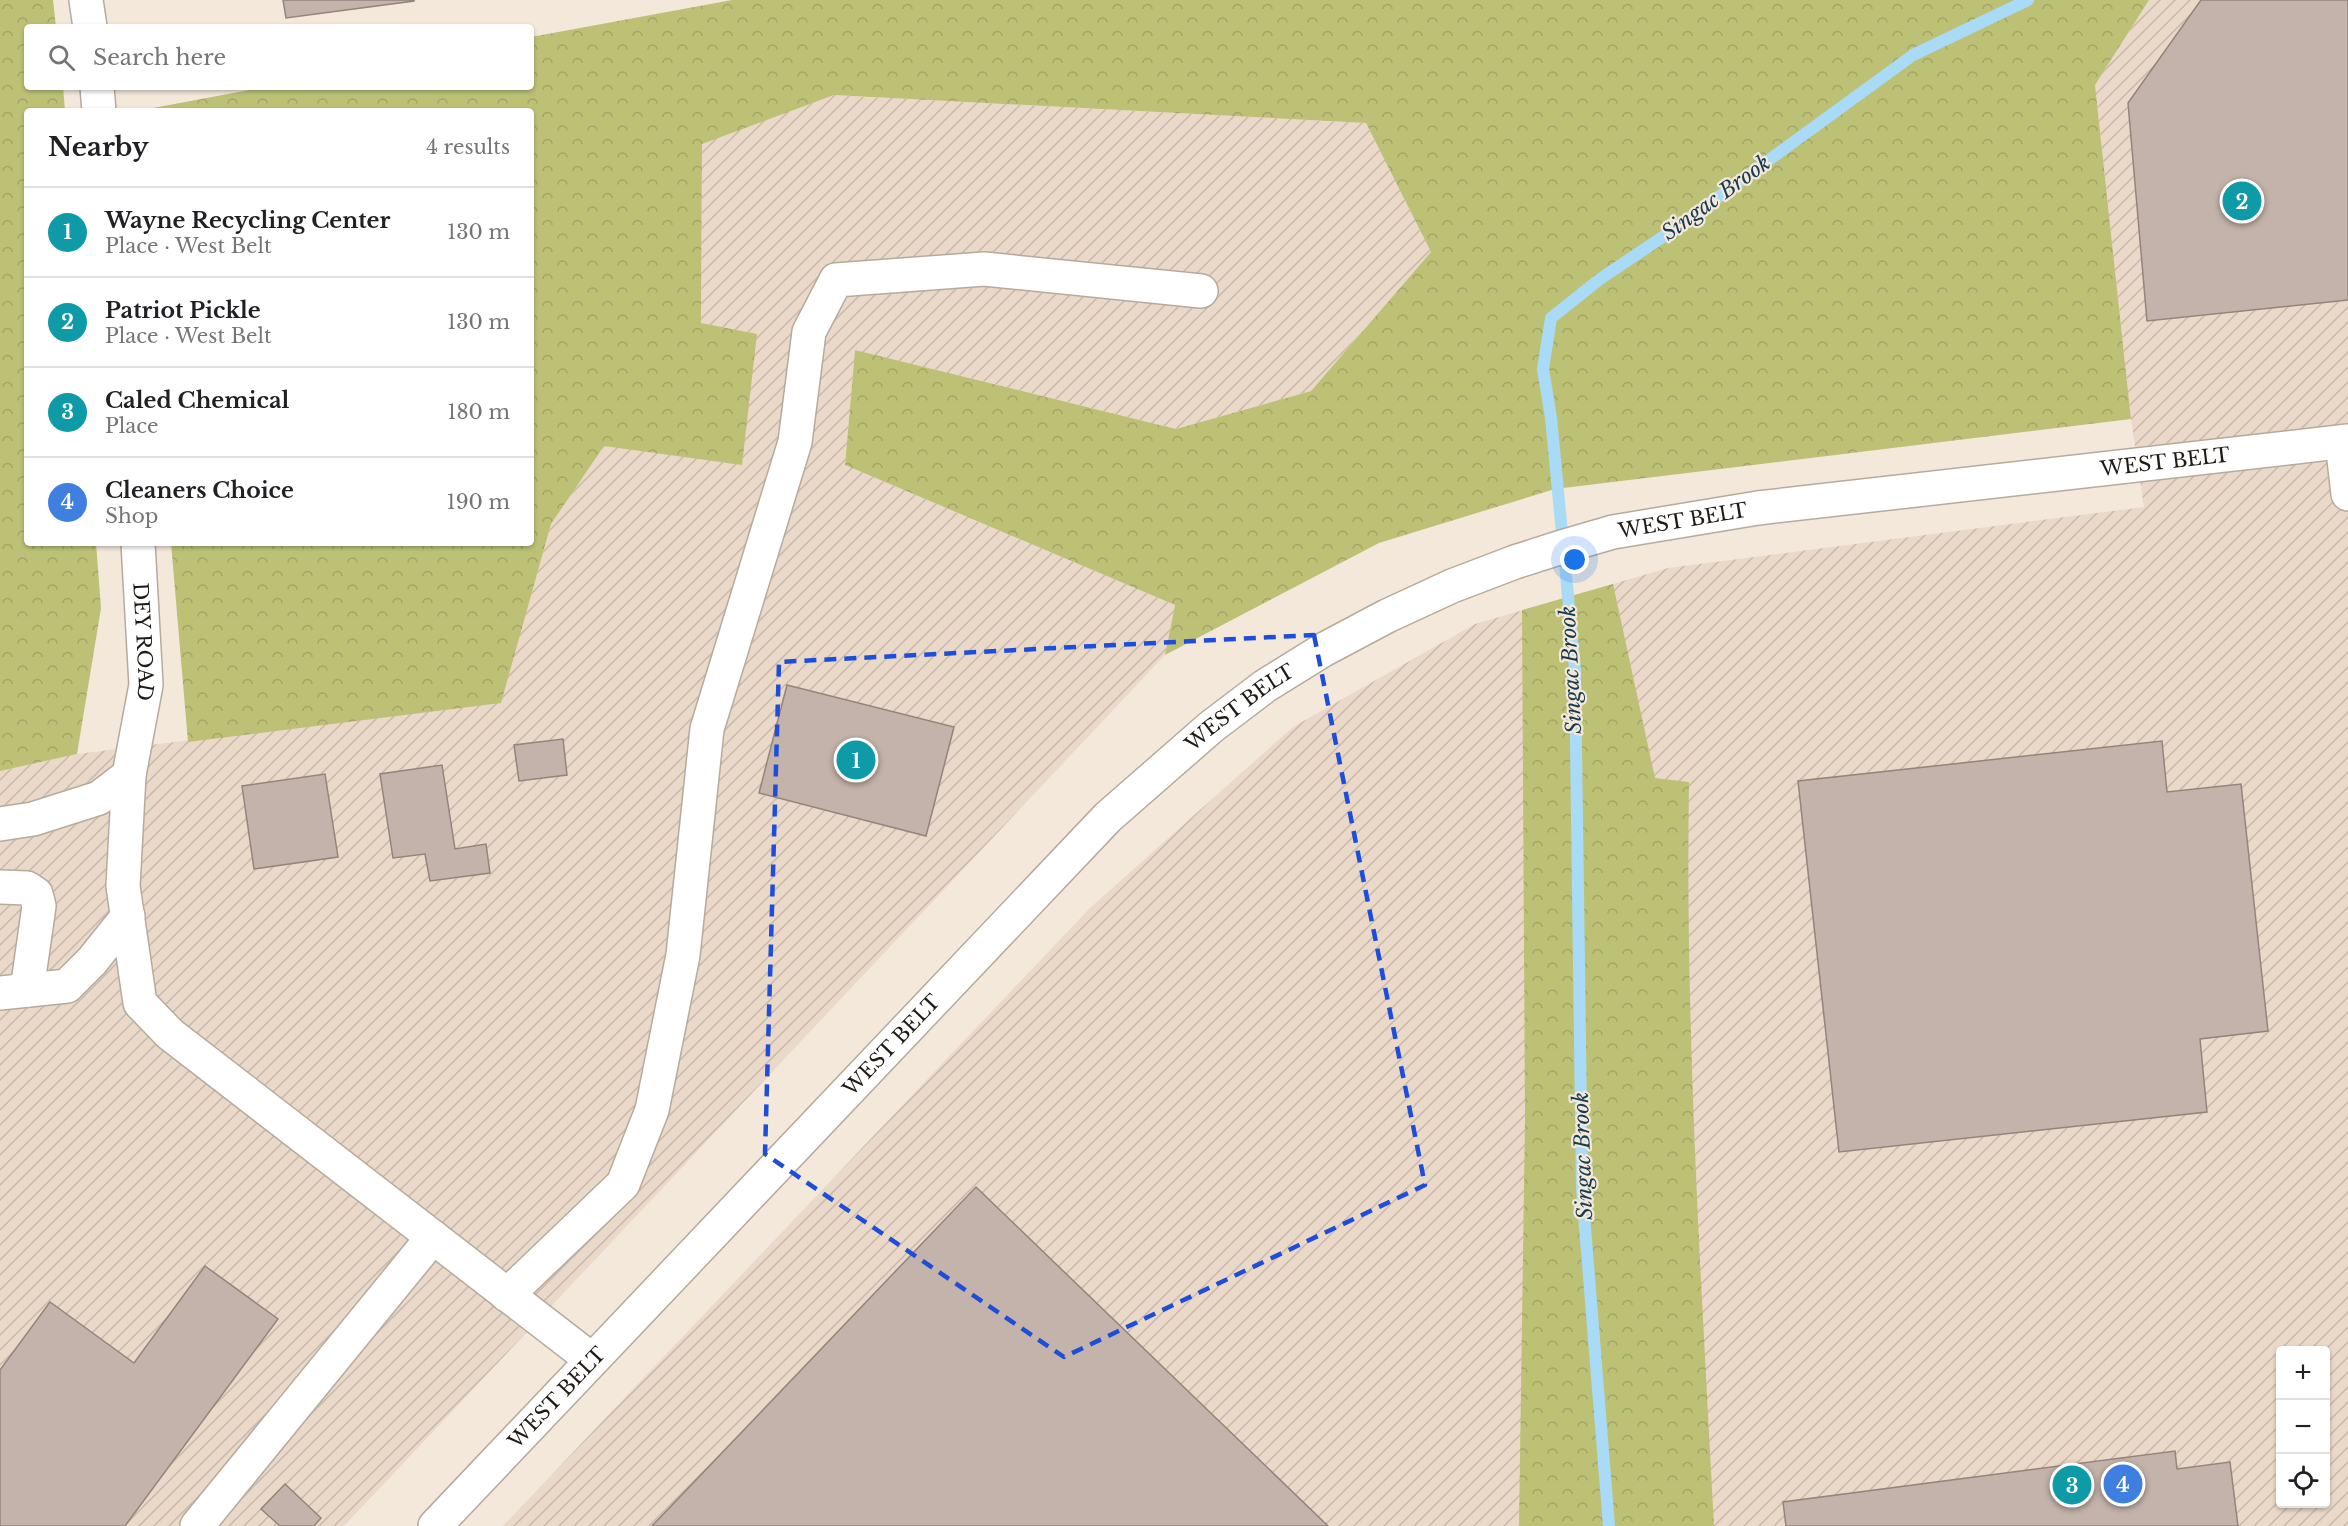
<!DOCTYPE html>
<meta charset="utf-8">
<style>
:root{--surface:#fff;--page:#f2f2f2;--text:#202124;--muted:#757577;--line:#e0e0e0;--accent:#d93025}
body{margin:0;font-family:"Libre Baskerville",serif;background:var(--page);color:var(--text)}
.controls{position:absolute;right:18px;bottom:18px;display:grid;overflow:hidden;border-radius:6px;box-shadow:0 2px 4px #0004}
.controls button{width:54px;height:54px;display:grid;place-items:center;padding:0;border:0;border-bottom:2px solid var(--line);background:var(--surface);color:var(--text);font:30px sans-serif}
.you{position:absolute;left:1575px;top:560px;width:21px;height:21px;margin:-15px;border:4px solid #fff;border-radius:50%;background:#1a73e8;box-shadow:0 0 0 9px #1a73e833}
.badge{display:grid;place-items:center;width:39px;height:39px;border-radius:50%;background:var(--accent);color:#fff;font-size:20px;font-weight:700}
.pin{position:absolute;translate:-50% -50%;border:3px solid #fff;box-shadow:0 2px 6px #0006}
.list{margin:0;padding:0;list-style:none}
h2{display:flex;justify-content:space-between;align-items:center;height:78px;margin:0;padding:0 24px;font-size:26px}
h2 small{font-size:20px;font-weight:400;color:var(--muted)}
.list li{display:grid;grid-template-columns:39px 1fr auto;gap:18px;align-items:center;box-sizing:border-box;height:90px;padding:0 24px;border-top:2px solid var(--line)}
.list b{display:block;font-size:22px;white-space:nowrap}
.list p{margin:0;font-size:20px;white-space:nowrap;color:var(--muted)}
.list em{font-size:20px;font-style:normal;color:var(--muted)}
.icon{flex:none;width:33px;height:33px;fill:none;stroke:currentColor;stroke-width:2;stroke-linecap:round;stroke-linejoin:round}
.map{position:relative;flex:none;width:2348px;height:1526px;overflow:hidden}
.search{position:absolute;background:var(--surface);box-shadow:0 2px 4px #0004;left:24px;top:24px;width:510px;height:66px;display:flex;align-items:center;gap:15px;box-sizing:border-box;padding:0 21px;border-radius:6px;color:var(--muted);font-size:22px}
.panel{position:absolute;background:var(--surface);box-shadow:0 2px 4px #0004;left:24px;top:108px;width:510px;height:438px;border-radius:6px}
.map>svg:first-child{display:block}
.industrial{fill:url(#industrial-furrows);fill-rule:evenodd}
.forest{fill:url(#forest-crowns)}
.lines{fill:none;stroke-linecap:round;stroke-linejoin:round}
.stream{stroke:#a9daf6;stroke-width:12}
.building{fill:#c4b3ab;stroke:#93847c;stroke-width:1.5}
.minor-casing{stroke:#b5ab9d;stroke-width:36}
.major-casing{stroke:#b5ab9d;stroke-width:36}
.minor{stroke:#fff;stroke-width:33}
.major{stroke:#fff;stroke-width:33}
.marked{fill:none;stroke:#1d4ed8;stroke-width:4.5;stroke-dasharray:12 8;stroke-linejoin:round}
.labels{text-anchor:middle;stroke-width:4.5;stroke-linejoin:round;paint-order:stroke}
.street-label{font-size:20px;fill:#1f1b16;stroke:#f3e8da}
.water-label{font-size:21px;font-style:italic;fill:#163b4f;stroke:#f3e8da}
</style>
<div class="map">
<svg width="2348" height="1526" viewBox="0 0 2348 1526">
<defs>
<pattern id="industrial-furrows" width="10" height="10" patternUnits="userSpaceOnUse" patternTransform="scale(1.5)"><rect width="10" height="10" fill="#ead8c8"/><path d="M-1 1l2-2M0 10L10 0M9 11l2-2" fill="none" stroke="#c8b9ab"/></pattern>
<pattern id="forest-crowns" width="20" height="18" patternUnits="userSpaceOnUse" patternTransform="scale(1.5)"><rect width="20" height="18" fill="#bdc176"/><path d="M2 6a3 3 0 1 1 6 0M12 15a3 3 0 1 1 6 0" fill="none" stroke="#a2a565"/></pattern>
</defs>
<rect width="100%" height="100%" fill="#f3e8da"/>
<!-- industrial -->
<g class="industrial">
<path d="M2149 0H2348V1526H503L1090 908 1293 727 1475 624 1668 568 2144 507 2131 419 2095 85ZM2280 1350H2326V1504H2280Z"/>
<polygon points="834,95 1366,123 1431,252 1311,391 1176,429 855,350 845,465 1175,605 1165,655 344,1526 0,1526 0,771 77,754 501,702 551,524 604,445 756,334 701,324 702,143"/>
</g>
<!-- forest -->
<g class="forest">
<polygon points="0,0 53,0 56,27 27,27 27,87 63,87 65,111 27,111 27,543 96,543 101,608 77,754 0,771"/>
<polygon points="732,0 2149,0 2095,85 2131,419 1555,489 1379,543 1165,655 1175,605 845,465 855,350 1176,429 1311,391 1431,252 1366,123 834,95 702,144 701,323 757,334 742,465 604,446 551,524 501,703 188,742 171,543 531,543 531,111 137,111 266,87 531,87 531,37"/>
<path d="M1613 584 1655 778 1689 782C1685 1031 1701 1278 1714 1526H1519L1525 1119 1522 610Z"/>
</g>
<g class="lines">
<!-- stream -->
<polyline class="stream" points="1609,1526 1582,1190 1575,669 1551,418 1543,369 1551,318 1600,279 1670,232 1913,55 2028,0"/>
</g>
<!-- building -->
<g class="building">
<polygon points="283,0 414,0 414,1 286,18"/>
<polygon points="2201,0 2348,0 2348,300 2147,321 2128,103"/>
<polygon points="787,685 954,727 926,836 759,793"/>
<polygon points="563,739 567,775 519,781 514,745"/>
<polygon points="2162,741 2167,792 2241,784 2268,1031 2200,1039 2207,1112 1839,1152 1798,781"/>
<polygon points="442,765 455,849 486,844 490,873 430,881 425,854 393,858 380,774"/>
<polygon points="325,774 338,857 254,869 242,786"/>
<polygon points="976,1187 1328,1526 652,1526"/>
<polygon points="205,1266 278,1319 125,1526 0,1526 0,1370 50,1302 134,1363"/>
<polygon points="2175,1451 2177,1469 2230,1462 2238,1526 1786,1526 1783,1502"/>
<polygon points="285,1484 321,1518 314,1526 280,1526 261,1509"/>
</g>
<g class="lines">
<defs>
<g id="minor">
<polyline points="86,0 90,27"/>
<polyline points="97,87 99,111"/>
<polyline points="2342,442 2348,494"/>
<path id="s1" d="M138 543 146 685 129 775 123 886 140 1003 170 1034 592 1360"/>
<polyline points="0,824 33,819 99,798 129,775"/>
<polyline points="0,887 27,888 36,894 39,906 27,990"/>
<polyline points="0,993 67,986 92,961 128,916"/>
<polyline points="507,1295 623,1184 652,1110 683,955 707,729 795,442 809,332 836,280 984,269 1201,291"/>
<polyline points="197,1526 433,1237"/>
</g>
<g id="major">
<path id="s2" d="M435 1526 1108 817 1211 727 1265 686 1323 650 1387 616 1452 586 1515 562 1565 546 1613 532 1758 508 2348 441"/>
</g>
</defs>
<!-- minor casing -->
<use href="#minor" class="minor-casing"/>
<!-- major casing -->
<use href="#major" class="major-casing"/>
<!-- minor -->
<use href="#minor" class="minor"/>
<!-- major -->
<use href="#major" class="major"/>
</g>
<!-- marked area -->
<path class="marked" d="M1314 635 1425 1185 1064 1357 765 1154 779 662Z"/>
<g class="labels">
<!-- street labels -->
<g class="street-label">
<text dy="7" stroke="none"><textPath href="#s2" startOffset="2121">WEST BELT</textPath></text>
<text dy="7" stroke="none"><textPath href="#s2" startOffset="1635">WEST BELT</textPath></text>
<text dy="7" stroke="none"><textPath href="#s1" startOffset="99">DEY ROAD</textPath></text>
<text dy="7" stroke="none"><textPath href="#s2" startOffset="1149">WEST BELT</textPath></text>
<text dy="7" stroke="none"><textPath href="#s2" startOffset="663">WEST BELT</textPath></text>
<text dy="7" stroke="none"><textPath href="#s2" startOffset="177">WEST BELT</textPath></text>
</g>
<!-- water labels -->
<g class="water-label">
<text transform="translate(1716 198) rotate(-36)" y="7">Singac Brook</text>
<text transform="translate(1571 670) rotate(-93)" y="7">Singac Brook</text>
<text transform="translate(1583 1156) rotate(-92)" y="7">Singac Brook</text>
</g>
</g>
</svg>
<div class="controls">
<button>+</button>
<button>−</button>
<button><svg class="icon" aria-label="locate" viewBox="0 0 24 24"><circle cx="12" cy="12" r="6"/><path d="M12 2v4M12 18v4M2 12h4M18 12h4"/></svg></button>
</div>
<div class="you"></div>
<div class="pin badge" style="left:856px;top:760px;background:#0f9aa8">1</div>
<div class="pin badge" style="left:2242px;top:201px;background:#0f9aa8">2</div>
<div class="pin badge" style="left:2072px;top:1485px;background:#0f9aa8">3</div>
<div class="pin badge" style="left:2123px;top:1484px;background:#3f7fe0">4</div>
<div class="search"><svg class="icon" aria-label="search" viewBox="0 0 24 24"><circle cx="10" cy="10" r="6"/><path d="M15 15l6 6"/></svg>Search here</div>
<section class="panel">
<h2>Nearby<small>4 results</small></h2>
<ul class="list">
<li><span class="badge" style="background:#0f9aa8">1</span><div><b>Wayne Recycling Center</b><p>Place · West Belt</p></div><em>130 m</em></li>
<li><span class="badge" style="background:#0f9aa8">2</span><div><b>Patriot Pickle</b><p>Place · West Belt</p></div><em>130 m</em></li>
<li><span class="badge" style="background:#0f9aa8">3</span><div><b>Caled Chemical</b><p>Place</p></div><em>180 m</em></li>
<li><span class="badge" style="background:#3f7fe0">4</span><div><b>Cleaners Choice</b><p>Shop</p></div><em>190 m</em></li>
</ul>
</section>
</div>
